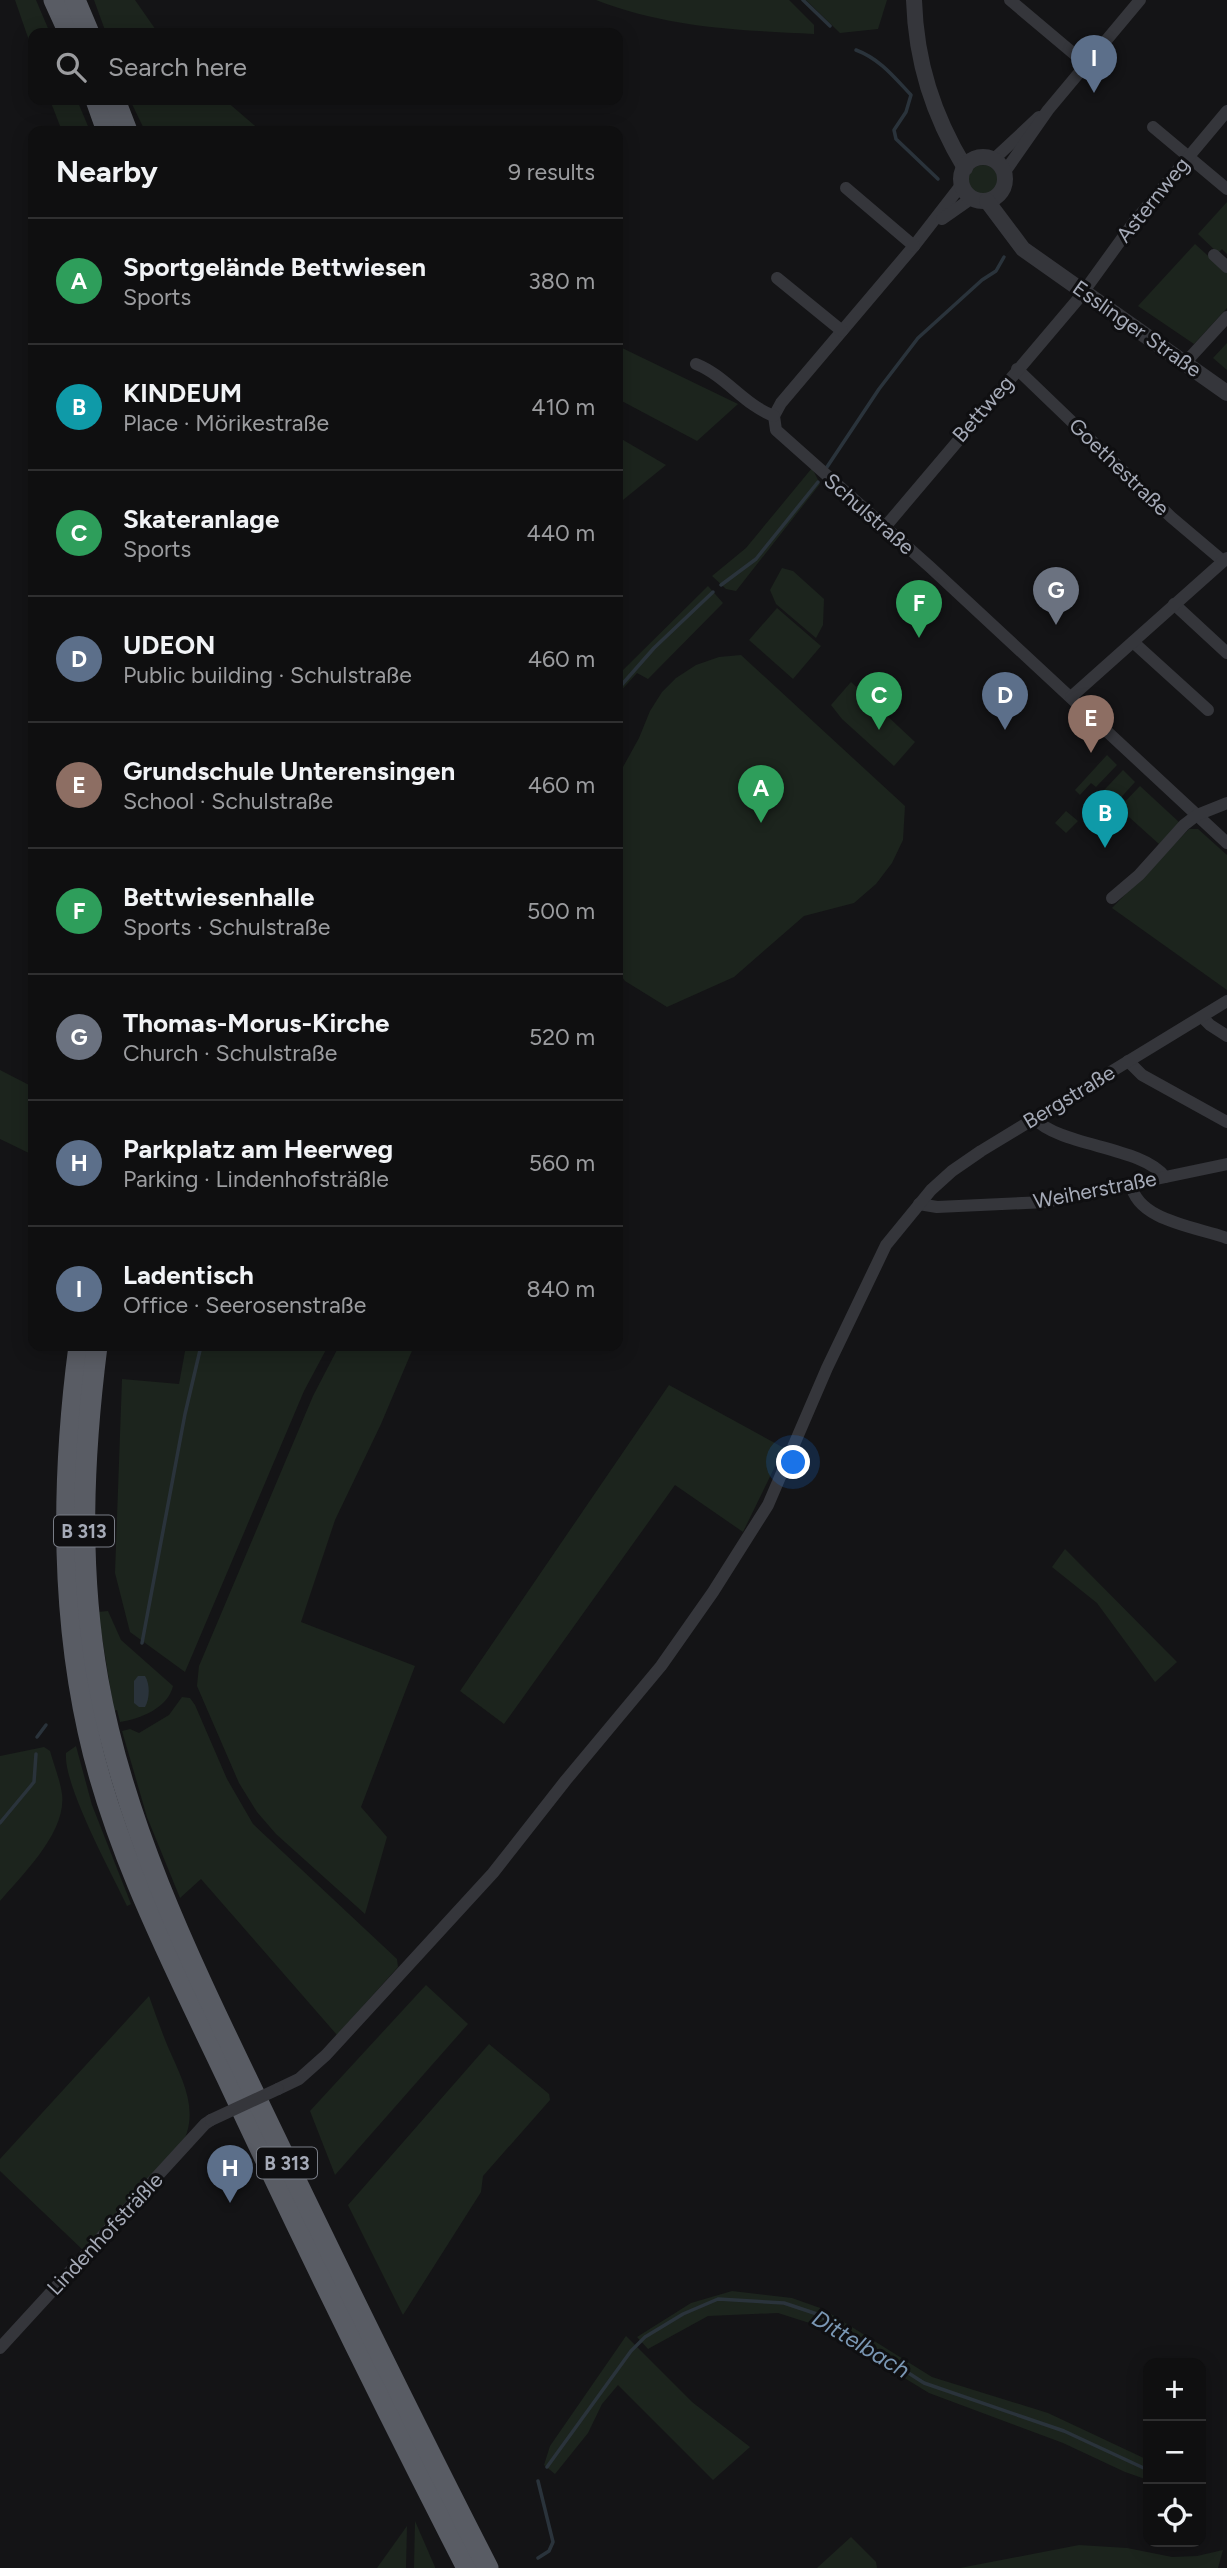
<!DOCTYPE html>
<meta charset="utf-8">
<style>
:root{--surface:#0f0f10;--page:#181819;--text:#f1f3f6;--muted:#9b9c9f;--line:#2f2f30;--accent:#2563eb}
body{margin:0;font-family:Figtree,sans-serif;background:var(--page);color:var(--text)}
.controls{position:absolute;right:21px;bottom:21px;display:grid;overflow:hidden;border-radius:14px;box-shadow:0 4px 18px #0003}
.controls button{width:63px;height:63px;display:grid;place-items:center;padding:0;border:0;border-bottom:2px solid var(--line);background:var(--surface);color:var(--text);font:35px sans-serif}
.you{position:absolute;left:794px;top:1463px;width:24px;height:24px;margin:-18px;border:5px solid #fff;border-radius:50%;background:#1a73e8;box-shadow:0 0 0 10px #1a73e833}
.badge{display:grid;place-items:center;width:46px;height:46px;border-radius:50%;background:var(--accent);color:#fff;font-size:23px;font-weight:700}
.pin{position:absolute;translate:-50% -58px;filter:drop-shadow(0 2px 4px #0008)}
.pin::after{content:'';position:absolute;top:37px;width:24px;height:21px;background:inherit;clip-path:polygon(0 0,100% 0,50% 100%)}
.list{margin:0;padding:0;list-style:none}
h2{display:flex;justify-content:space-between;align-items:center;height:91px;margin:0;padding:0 28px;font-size:30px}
h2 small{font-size:23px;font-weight:400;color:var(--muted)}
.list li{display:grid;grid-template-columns:46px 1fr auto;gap:21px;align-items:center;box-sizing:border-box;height:126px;padding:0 28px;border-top:2px solid var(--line)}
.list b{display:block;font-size:26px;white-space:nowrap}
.list p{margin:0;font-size:23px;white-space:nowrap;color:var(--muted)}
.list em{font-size:23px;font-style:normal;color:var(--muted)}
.icon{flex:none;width:38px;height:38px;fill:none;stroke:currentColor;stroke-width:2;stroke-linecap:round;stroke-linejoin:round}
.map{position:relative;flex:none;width:1227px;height:2568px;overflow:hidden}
.search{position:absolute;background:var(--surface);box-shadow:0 4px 18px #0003;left:28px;top:28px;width:595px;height:77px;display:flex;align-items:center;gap:18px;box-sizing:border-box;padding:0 24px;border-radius:14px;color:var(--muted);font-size:26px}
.panel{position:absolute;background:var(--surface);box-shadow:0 4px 18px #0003;left:28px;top:126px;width:595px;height:1225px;border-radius:14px}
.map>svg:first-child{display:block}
.green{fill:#1c241d}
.water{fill:#2a333b}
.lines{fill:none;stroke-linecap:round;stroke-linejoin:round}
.stream{stroke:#2a333b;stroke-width:3.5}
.minor{stroke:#35363b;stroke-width:12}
.tertiary{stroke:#35363b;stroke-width:16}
.trunk{stroke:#595c64;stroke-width:21}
.minor-bridge{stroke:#35363b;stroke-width:12}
.labels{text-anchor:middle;stroke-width:6;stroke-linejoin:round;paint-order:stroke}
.shield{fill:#0f0f11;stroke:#787c85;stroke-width:2}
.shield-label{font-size:19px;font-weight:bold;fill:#a5aab7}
.street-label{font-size:21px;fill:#a5aab7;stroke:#0f0f11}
.water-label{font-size:23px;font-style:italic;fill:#7a97b4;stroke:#0f0f11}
</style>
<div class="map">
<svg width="1227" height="2568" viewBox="0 0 1227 2568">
<rect width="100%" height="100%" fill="#141416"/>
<!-- green -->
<g class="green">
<polygon points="15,0 36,0 50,33 33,33 33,52"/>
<polygon points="94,0 135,0 158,33 106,33"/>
<path d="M596 0H789L814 25V34C736 30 669 28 596 0Z"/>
<polygon points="806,0 887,0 878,29 840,33"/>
<polygon points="50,100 77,100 90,131 62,131"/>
<polygon points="130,100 225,100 261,131 145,131"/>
<circle cx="983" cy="180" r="15"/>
<polygon points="1227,202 1227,254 1222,249 1218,253 1198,234"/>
<polygon points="1195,244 1227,273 1227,308 1194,344 1138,306"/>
<polygon points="1227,343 1227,370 1213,358"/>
<polygon points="618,346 738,404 697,441 618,399"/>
<polygon points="618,437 666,465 618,504"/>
<polygon points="812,468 820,484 736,591 726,589 712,576 746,548"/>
<polygon points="782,568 793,571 824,599 823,625 816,638 776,604 770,590"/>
<polygon points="708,586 723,603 648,679 637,673 618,694 618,675"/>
<polygon points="777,608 821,646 793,679 749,640"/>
<polygon points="741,655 905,806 903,840 892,863 876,884 854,903 804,916 734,977 667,1007 625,981 618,972 618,776 639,738 650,711 662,692 676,678 696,665 719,657"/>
<polygon points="851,682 915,742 894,766 842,719 831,705"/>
<polygon points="1107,755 1117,765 1096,787 1091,783 1080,795 1075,790"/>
<polygon points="1123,770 1135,782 1105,815 1092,803"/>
<polygon points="1140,786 1180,823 1159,844 1119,808"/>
<polygon points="1066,811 1078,821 1066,833 1055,823"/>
<polygon points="1189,829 1198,829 1227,855 1227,990 1112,908"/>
<polygon points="0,1070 33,1087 33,1155 0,1139"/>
<polygon points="186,1346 328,1346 304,1391 185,1672 130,1632 115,1573 122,1379 179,1384"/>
<polygon points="339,1346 414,1346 381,1424 335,1520 301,1622 415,1666 361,1807 387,1837 365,1914 276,1834 257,1812 239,1783 197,1686 199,1666 313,1396"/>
<polygon points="669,1385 784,1448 743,1532 675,1485 504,1724 460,1691"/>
<polygon points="1065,1549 1177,1662 1155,1682 1097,1603 1052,1567"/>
<path d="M108 1611 121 1640 173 1686C168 1708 140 1719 120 1722L117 1710 114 1711 98 1612Z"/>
<polygon points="182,1697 190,1698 195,1705 227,1779 253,1824 397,1959 398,1967 337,2035 201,1879 180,1898 147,1817 122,1731 130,1729 139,1733 169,1715"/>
<path d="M76 1746 92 1805 131 1904 127 1906C112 1874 63 1785 66 1753Z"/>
<path d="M44 1747 50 1751C54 1765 60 1780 62 1794 67 1832 22 1875 0 1901V1756Z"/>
<polygon points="426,1985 468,2024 335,2175 310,2111"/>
<path d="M149 1996C155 2013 161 2030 168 2047 181 2077 199 2108 184 2140L84 2251 0 2171V2159Z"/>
<polygon points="489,2044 549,2094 550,2100 483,2176 481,2192 403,2315 348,2205"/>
<polygon points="732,2291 792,2298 823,2309 932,2377 1048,2413 1148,2460 1148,2480 1125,2472 1063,2443 929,2393 819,2326 778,2313 708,2316 648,2349 637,2337 691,2303"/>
<polygon points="626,2336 692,2402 750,2447 713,2480 618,2385 602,2404 588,2433 555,2474 544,2465 550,2446"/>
<polygon points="415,2521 435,2567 435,2568 414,2568"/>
<polygon points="407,2526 406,2568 377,2568"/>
<polygon points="851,2537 876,2562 877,2568 817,2568"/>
<polygon points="1079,2545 1127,2548 1172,2557 1197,2556 1223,2550 1218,2568 960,2568"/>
</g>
<!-- water -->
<path class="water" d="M138 1676H145C150 1684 150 1698 145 1707H139L134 1703V1681Z"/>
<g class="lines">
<!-- stream -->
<g class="stream">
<polyline points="803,0 830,26"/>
<path d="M856 50C880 59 894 77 911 95L906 112 894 130 896 139 938 179"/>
<polyline points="827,467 879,389 918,338 982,280 996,271 1004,257"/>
<polyline points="721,585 756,559 818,482"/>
<polyline points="618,689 654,648 713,592"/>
<polyline points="142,1643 185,1414 201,1346"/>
<polyline points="37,1737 46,1725"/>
<polyline points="0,1823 34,1782 36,1754"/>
<polyline points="547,2467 631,2351 645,2337 683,2314 718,2299 784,2303 817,2314 924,2383 1064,2431 1148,2470"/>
<polyline points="538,2481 553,2542 549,2551 538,2558"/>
</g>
<!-- minor -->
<g class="minor">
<polyline points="1010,0 1086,64"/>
<polyline points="1153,127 1227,189"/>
<polyline points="993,160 1039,117"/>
<polyline points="1004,173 1048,110 1140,0"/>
<polyline points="962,184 914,246 781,403 774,416 776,430 930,567 1227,843"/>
<polyline points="846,188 914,246"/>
<polyline points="942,219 972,198"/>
<polyline points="1214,255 1227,267"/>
<polyline points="777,278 842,331"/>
<polyline points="1185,363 1227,317"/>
<path d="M696 364C726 376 744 405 774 416"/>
<polyline points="1017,369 1171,517 1223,561"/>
<polyline points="885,527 1079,298 1134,222 1227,111"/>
<polyline points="1174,604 1227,653"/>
<polyline points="1133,642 1208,710"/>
<polyline points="1071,697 1227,558"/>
<polyline points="1112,898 1139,875 1184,825 1197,815 1227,803"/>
<polyline points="1202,1017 1210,1025 1227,1036"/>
<polyline points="1128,1061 1142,1075 1227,1122"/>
<path d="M1034 1118C1060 1147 1142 1146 1165 1177"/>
<path d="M1131 1184C1137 1221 1197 1227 1227 1238"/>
<polyline points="919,1204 937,1207 1046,1202 1227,1164"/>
<polyline points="278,2089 299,2079 326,2055 493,1873 566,1780 661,1666 713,1592 768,1505 827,1368 886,1245 931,1190 952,1171 981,1151 1227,1001"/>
<polyline points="0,2348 205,2124 211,2120"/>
</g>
<!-- tertiary -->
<g class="tertiary">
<path d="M914 0C916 62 933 115 965 168"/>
<circle cx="983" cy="179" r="22"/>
<polyline points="987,201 1023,249 1227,393"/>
</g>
<!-- trunk -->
<g class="trunk">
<polyline points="54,0 69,33"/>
<polyline points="75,0 89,33"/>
<polyline points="96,100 107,131"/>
<polyline points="115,100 127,131"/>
<path d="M79 1346C62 1474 60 1604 88 1731 114 1851 175 1968 227 2078 304 2243 384 2406 467 2568"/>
<path d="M97 1346C83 1457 78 1568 98 1680 125 1831 195 1970 261 2108 335 2262 410 2416 488 2568"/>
</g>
<!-- minor-bridge -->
<polyline class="minor-bridge" points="211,2120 278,2089"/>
</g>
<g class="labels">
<!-- shield labels -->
<g class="shield">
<rect x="54" y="1515.5" width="60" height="31" rx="5"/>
<rect x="257" y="2147.5" width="60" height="31" rx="5"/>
</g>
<g class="shield-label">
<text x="84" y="1538">B 313</text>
<text x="287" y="2170">B 313</text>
</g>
<!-- street labels -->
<g class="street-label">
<text transform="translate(1153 200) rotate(-51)" y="7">Asternweg</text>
<text transform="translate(1137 329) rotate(35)" y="7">Esslinger Straße</text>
<text transform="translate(983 409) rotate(-49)" y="7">Bettweg</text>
<text transform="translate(1119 467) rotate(44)" y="7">Goethestraße</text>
<text transform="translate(869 514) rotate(41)" y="7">Schulstraße</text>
<text transform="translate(1069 1097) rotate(-31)" y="7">Bergstraße</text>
<text transform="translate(1095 1190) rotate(-11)" y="7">Weiherstraße</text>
<text transform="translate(105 2234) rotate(-47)" y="7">Lindenhofsträßle</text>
</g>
<!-- water labels -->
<g class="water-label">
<text transform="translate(861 2344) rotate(31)" y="8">Dittelbach</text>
</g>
</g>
</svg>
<div class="controls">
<button>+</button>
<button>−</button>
<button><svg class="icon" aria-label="locate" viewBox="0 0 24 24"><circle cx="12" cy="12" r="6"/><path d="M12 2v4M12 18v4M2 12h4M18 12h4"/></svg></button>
</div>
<div class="you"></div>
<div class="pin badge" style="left:761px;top:823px;background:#2e9e5b">A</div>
<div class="pin badge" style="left:1105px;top:848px;background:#0f9aa8">B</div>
<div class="pin badge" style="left:879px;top:730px;background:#2e9e5b">C</div>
<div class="pin badge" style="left:1005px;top:730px;background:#5c6f8a">D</div>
<div class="pin badge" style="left:1091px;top:753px;background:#8d6e63">E</div>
<div class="pin badge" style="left:919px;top:638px;background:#2e9e5b">F</div>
<div class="pin badge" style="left:1056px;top:625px;background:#6b7280">G</div>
<div class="pin badge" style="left:230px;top:2203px;background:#5c6f8a">H</div>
<div class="pin badge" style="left:1094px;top:93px;background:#5c6f8a">I</div>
<div class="search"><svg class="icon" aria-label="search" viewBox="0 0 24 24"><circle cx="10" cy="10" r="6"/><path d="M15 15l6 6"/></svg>Search here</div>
<section class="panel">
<h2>Nearby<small>9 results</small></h2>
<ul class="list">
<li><span class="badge" style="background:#2e9e5b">A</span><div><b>Sportgelände Bettwiesen</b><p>Sports</p></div><em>380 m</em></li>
<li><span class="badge" style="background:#0f9aa8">B</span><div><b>KINDEUM</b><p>Place · Mörikestraße</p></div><em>410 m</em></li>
<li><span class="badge" style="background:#2e9e5b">C</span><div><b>Skateranlage</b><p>Sports</p></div><em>440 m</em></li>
<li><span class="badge" style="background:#5c6f8a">D</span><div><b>UDEON</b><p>Public building · Schulstraße</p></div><em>460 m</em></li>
<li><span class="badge" style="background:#8d6e63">E</span><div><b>Grundschule Unterensingen</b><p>School · Schulstraße</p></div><em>460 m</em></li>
<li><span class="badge" style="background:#2e9e5b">F</span><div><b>Bettwiesenhalle</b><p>Sports · Schulstraße</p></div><em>500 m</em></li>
<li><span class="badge" style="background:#6b7280">G</span><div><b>Thomas-Morus-Kirche</b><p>Church · Schulstraße</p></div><em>520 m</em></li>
<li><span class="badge" style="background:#5c6f8a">H</span><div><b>Parkplatz am Heerweg</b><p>Parking · Lindenhofsträßle</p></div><em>560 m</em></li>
<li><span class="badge" style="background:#5c6f8a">I</span><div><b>Ladentisch</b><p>Office · Seerosenstraße</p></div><em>840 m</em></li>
</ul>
</section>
</div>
